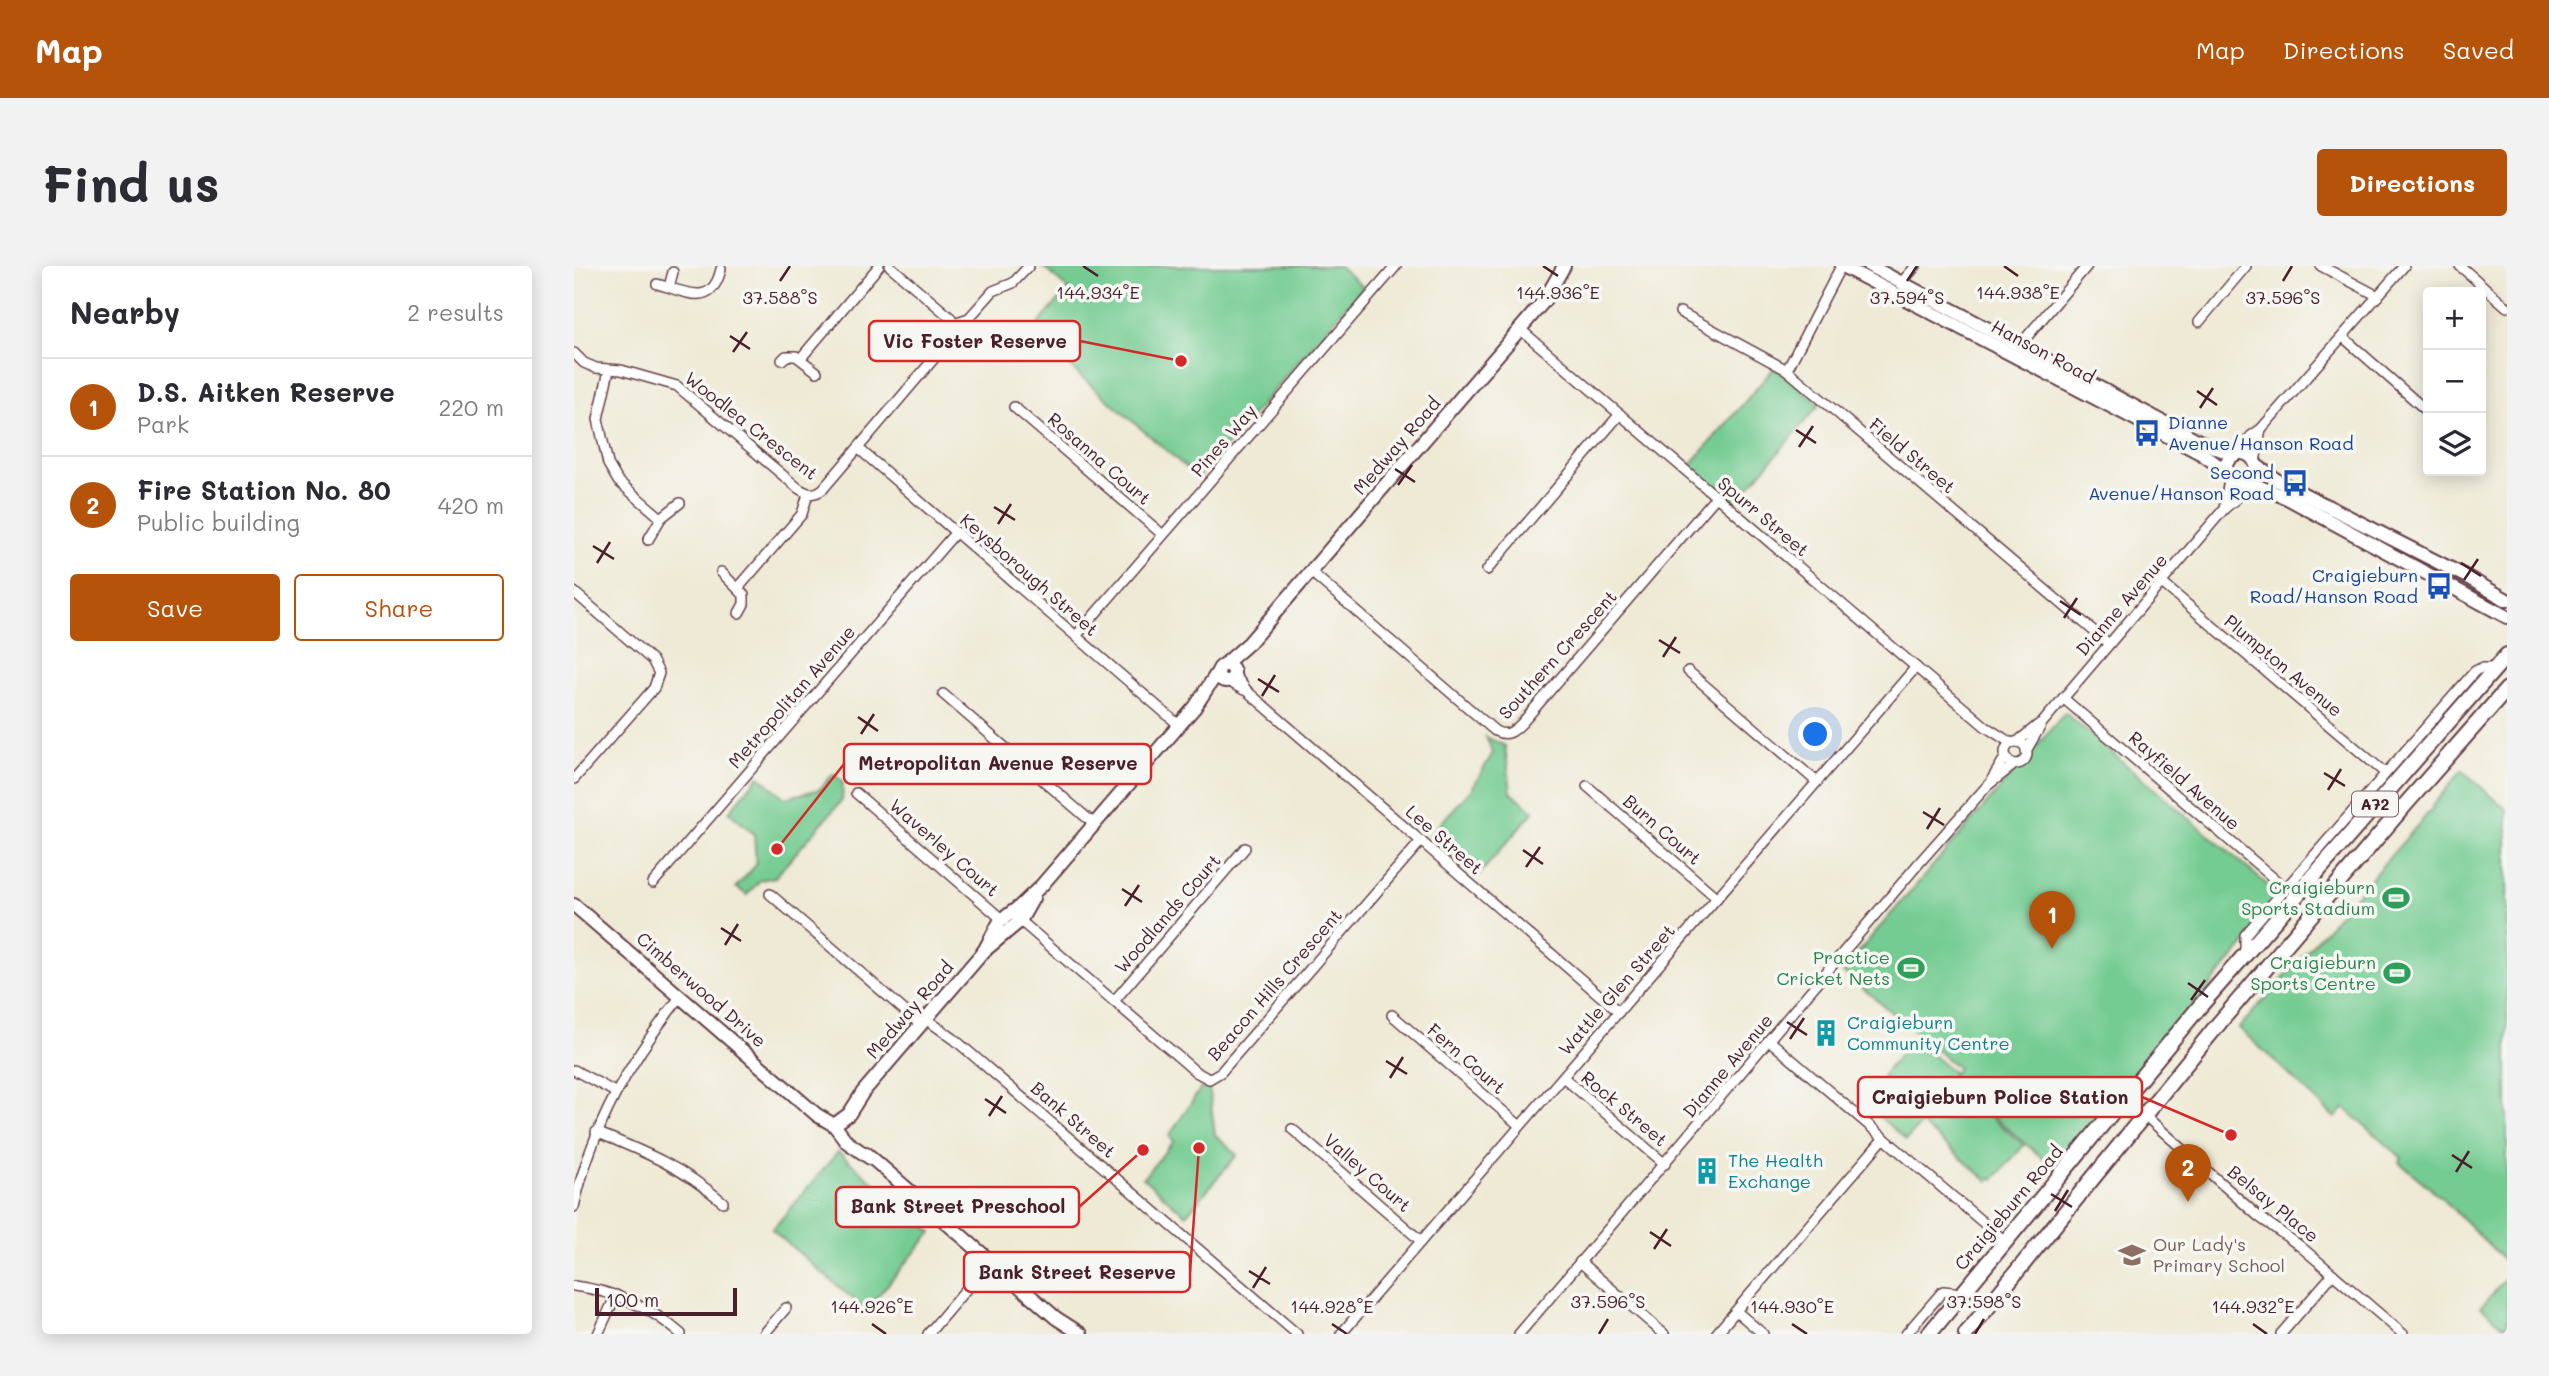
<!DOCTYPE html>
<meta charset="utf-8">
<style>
:root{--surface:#fff;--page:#f2f2f3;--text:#2b2b33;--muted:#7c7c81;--line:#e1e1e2;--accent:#b45309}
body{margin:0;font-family:Mali,sans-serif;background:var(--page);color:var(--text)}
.controls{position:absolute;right:21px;top:21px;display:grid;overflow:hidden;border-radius:7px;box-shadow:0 4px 18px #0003}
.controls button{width:63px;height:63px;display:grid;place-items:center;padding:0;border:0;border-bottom:2px solid var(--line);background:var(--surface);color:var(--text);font:35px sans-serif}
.scale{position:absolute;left:21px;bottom:18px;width:142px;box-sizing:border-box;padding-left:7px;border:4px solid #4a1f2b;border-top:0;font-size:19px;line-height:24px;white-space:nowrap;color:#4a1f2b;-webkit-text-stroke:5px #f6f6f2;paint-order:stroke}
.you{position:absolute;left:1242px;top:469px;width:24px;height:24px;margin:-18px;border:5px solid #fff;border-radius:50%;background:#1a73e8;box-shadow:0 0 0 10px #1a73e833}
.badge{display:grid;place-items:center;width:46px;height:46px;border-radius:50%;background:var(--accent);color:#fff;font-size:23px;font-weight:700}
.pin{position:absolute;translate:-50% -58px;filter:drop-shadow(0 2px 4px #0008)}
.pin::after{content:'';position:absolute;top:37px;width:24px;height:21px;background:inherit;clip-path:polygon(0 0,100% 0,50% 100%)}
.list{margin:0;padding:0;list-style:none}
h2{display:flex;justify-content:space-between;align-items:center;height:91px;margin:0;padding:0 28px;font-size:30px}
h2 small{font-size:23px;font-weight:400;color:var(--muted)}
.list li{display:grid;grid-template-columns:46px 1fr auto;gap:21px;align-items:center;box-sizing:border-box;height:98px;padding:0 28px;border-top:2px solid var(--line)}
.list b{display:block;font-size:26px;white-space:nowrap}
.list p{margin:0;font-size:23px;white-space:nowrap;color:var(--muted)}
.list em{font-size:23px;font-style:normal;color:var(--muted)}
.actions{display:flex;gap:14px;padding:21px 28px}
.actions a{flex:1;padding:16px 0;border:2px solid var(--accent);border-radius:7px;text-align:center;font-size:24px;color:var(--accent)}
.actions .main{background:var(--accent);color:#fff}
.icon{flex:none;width:38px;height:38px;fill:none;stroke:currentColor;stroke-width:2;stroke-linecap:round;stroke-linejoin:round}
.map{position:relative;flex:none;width:1933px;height:1068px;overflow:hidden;border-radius:7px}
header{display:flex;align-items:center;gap:42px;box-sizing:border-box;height:98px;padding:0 35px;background:var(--accent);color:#fff}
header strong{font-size:33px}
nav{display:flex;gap:38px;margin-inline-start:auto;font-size:24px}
.intro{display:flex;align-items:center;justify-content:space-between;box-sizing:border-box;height:168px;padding:0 42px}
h1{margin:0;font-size:49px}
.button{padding:18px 32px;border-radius:7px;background:var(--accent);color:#fff;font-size:24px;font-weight:700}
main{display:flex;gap:42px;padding:0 42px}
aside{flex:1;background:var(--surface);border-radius:7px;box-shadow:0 4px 18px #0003}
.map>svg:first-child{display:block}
.green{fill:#75cc92;stroke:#60765e;stroke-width:2}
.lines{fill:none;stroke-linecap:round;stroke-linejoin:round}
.street-casing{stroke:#633d44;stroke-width:12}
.secondary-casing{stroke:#633d44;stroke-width:16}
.primary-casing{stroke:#633d44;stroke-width:18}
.street{stroke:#fff;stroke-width:9}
.secondary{stroke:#fff;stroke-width:12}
.primary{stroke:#fff;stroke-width:14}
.ticks{fill:none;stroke:#4a1f2b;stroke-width:2.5}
.labels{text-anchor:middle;stroke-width:7;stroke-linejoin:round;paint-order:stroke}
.shield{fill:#f6f6f2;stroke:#7e6067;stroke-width:2}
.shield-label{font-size:16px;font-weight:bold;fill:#4a1f2b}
.street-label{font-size:18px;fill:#4a1f2b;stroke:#f6f6f2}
.transit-label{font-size:18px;fill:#164399;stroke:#f6f6f2;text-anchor:end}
.leisure-label{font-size:18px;fill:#27864d;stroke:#f6f6f2;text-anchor:end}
.culture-label{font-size:18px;fill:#0d838f;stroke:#f6f6f2;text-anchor:start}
.education-label{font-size:18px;fill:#785e54;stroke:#f6f6f2;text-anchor:start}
.ticks-label{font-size:18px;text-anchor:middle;fill:#4a1f2b;stroke:#f6f6f2;stroke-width:7;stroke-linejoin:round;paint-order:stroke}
.leader{fill:none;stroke:#d62828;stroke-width:2.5}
.callout-dot{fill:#d62828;stroke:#f6f6f2;stroke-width:2.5}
.callout{fill:#f6f6f2;stroke:#d62828;stroke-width:2.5}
.callout-label{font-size:19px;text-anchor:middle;font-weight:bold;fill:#4a1f2b}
</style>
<header>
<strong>Map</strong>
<nav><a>Map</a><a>Directions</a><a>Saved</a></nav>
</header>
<div class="intro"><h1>Find us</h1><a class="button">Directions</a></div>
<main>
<aside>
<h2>Nearby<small>2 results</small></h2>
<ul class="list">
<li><span class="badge">1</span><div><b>D.S. Aitken Reserve</b><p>Park</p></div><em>220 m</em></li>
<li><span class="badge">2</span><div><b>Fire Station No. 80</b><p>Public building</p></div><em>420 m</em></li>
</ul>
<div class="actions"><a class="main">Save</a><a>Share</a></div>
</aside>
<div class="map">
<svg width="1933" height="1068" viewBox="0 0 1933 1068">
<rect width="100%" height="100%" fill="#f6f6f2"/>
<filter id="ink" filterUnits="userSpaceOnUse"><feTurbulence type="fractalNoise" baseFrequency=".0143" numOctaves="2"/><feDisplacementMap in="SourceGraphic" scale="14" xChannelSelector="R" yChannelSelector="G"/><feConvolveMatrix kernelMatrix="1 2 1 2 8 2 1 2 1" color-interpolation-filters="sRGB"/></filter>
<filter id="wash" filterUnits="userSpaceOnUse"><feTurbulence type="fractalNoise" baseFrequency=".00686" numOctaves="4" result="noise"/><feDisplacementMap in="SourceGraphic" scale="28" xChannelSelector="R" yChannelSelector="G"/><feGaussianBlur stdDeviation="1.57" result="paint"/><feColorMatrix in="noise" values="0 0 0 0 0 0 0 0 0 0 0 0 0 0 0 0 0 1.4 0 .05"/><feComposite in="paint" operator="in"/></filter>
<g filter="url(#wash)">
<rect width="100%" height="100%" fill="#efead5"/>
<!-- green -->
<g class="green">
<polygon points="468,0 765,0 789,21 624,212 457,67 494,23"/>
<polygon points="1200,102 1246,138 1159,239 1115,201"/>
<polygon points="1491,447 1710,633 1480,902 1376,813 1384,802 1268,705"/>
<polygon points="912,471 931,480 937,526 960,545 904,610 856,569 897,524 919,487"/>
<polygon points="1888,504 1933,544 1933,997 1867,931 1825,896 1828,892 1771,842 1761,852 1665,762 1859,542 1858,540"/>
<polygon points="259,508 269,516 268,534 201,611 186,614 173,629 162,621 182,599 180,568 155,546 185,510 211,532 246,523"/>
<polygon points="1339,773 1379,806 1373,814 1450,879 1420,913 1417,911 1414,915 1347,858 1332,874 1299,845 1320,820 1308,810"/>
<polygon points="627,822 635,823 641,869 663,889 612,949 569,912 600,875 595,870"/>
<polygon points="264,886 358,966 292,1044 198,964"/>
<polygon points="1933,1010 1933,1063 1907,1041"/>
</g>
</g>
<g filter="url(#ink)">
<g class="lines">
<defs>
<g id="street">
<polyline points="1747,0 1804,30"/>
<polyline points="1886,0 1933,41"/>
<polyline points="1327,17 1342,0"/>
<path d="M83 18C111 25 138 43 147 3"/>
<polyline points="95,21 99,6"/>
<polyline points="1106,46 1213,104 1535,378"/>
<polyline points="1625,56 1672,0"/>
<polyline points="380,57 395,52 419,25 439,17 455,0"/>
<polyline points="946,63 1412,461 1437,477"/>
<polyline points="1769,71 1854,146"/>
<polyline points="1446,79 1513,0"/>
<path d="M0 87 10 97 22 102 47 104 103 120 224 222C233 228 240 230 249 223L380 69 381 63 377 52 316 0"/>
<polyline points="227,92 305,0"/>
<polyline points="208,94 212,90 222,90 243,106"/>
<polyline points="35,104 24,153 34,198 44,215 87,252"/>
<polyline points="1213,104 1267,0"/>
<polyline points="440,141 589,269"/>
<polyline points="284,182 605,459"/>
<polyline points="1662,188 1677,170 1687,163 1830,0"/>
<polyline points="1681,196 1687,163"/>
<polyline points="1650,243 1655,213"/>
<polyline points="74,274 87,252 106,237"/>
<polyline points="913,304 1046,148"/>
<polyline points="147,306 170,329 170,338 165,347"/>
<path d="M737 306 921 465C933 471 939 466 948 457L1142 231"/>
<polyline points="1588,317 1811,507"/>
<polyline points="165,321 228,248 234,228"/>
<polyline points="0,326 78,394 85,407 80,422 0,513"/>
<polyline points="502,370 822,0"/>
<polyline points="1114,405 1243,516"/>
<polyline points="660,408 674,426 1045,746"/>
<polyline points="654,415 670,424"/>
<polyline points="369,428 520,558"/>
<polyline points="1489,432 1711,622"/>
<polyline points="1443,476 1464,459"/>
<circle cx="1442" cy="487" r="11"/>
<polyline points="1452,485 1469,456 1650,243 1662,233 1673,217"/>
<polyline points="1418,513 1432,490"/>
<polyline points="1013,520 1143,632"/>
<polyline points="282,527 430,655"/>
<polyline points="79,617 382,266"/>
<polyline points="196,628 347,759"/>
<polyline points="442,651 622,806 635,813 647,806 847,575"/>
<polyline points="1671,687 1671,669 1901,405 1907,402 1921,402"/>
<polyline points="540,735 671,582"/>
<polyline points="818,749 946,860"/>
<polyline points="352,753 380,773 723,1068"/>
<polyline points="1196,775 1432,976"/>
<polyline points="0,804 41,826"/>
<polyline points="989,811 1091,898"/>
<polyline points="1550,831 1684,950 1726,980 1829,1068"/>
<polyline points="718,863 847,975"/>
<path d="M22 866C73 887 106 900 149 936"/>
<path d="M0 941C18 860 56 794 107 730"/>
<polyline points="1006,996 1090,1068"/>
<path d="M0 1020C41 1025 76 1041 107 1068"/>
<polyline points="1162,1045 1189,1068"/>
<polyline points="24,1068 42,1029"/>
<polyline points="190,1068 212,1042"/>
<polyline points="354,1068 416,995"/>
<polyline points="767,1068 1342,401"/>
<polyline points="945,1068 1345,597 1413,520 1441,498"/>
<polyline points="1142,1068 1310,872"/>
<polyline points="1332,1068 1369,1025 1389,1027"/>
<polyline points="1707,1068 1759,1008"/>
</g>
<g id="secondary">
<polyline points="1268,0 1628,188 1652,205"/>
<polyline points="1296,0 1627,176 1660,189"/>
<circle cx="1667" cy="202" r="15"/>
<polyline points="1682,199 1704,215 1893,311 1933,334"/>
<polyline points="1674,216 1713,232 1933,351"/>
<polyline points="651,398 675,377 946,63 970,35 990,0"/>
<circle cx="652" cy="407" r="8"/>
<polyline points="0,639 243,849 260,859 273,876 296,892"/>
<polyline points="410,685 426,655 445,641 468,619 621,441 643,407"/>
<polyline points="260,859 275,848 289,826 410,685 446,655 459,632"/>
<polyline points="292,887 482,1052 507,1068"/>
</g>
<g id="primary">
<polyline points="1355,1068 1627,739 1933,389"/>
<polyline points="1392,1068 1646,756 1831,539 1933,423"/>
</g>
</defs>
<!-- street casing -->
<use href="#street" class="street-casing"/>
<!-- secondary casing -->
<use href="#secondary" class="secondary-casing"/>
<!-- primary casing -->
<use href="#primary" class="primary-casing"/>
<!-- street -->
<use href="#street" class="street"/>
<!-- secondary -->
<use href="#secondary" class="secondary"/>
<!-- primary -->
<use href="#primary" class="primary"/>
</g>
</g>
<!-- ticks -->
<path class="ticks" d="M509 0 524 10M969 0 984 10M1430 0 1444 10M206 15 216 0M1333 15 1343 0M1709 15 1718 0M156 70 176 83M159 86 173 66M1623 125 1643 139M1626 142 1639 122M1222 164 1242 177M1225 181 1239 160M821 203 841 216M824 219 838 199M420 241 441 254M424 258 437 238M19 280 40 293M23 297 36 276M1887 297 1907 310M1890 314 1904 293M1486 335 1507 349M1490 352 1503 332M1085 374 1106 387M1089 391 1102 371M684 413 705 426M688 430 701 409M284 451 304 465M287 468 300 448M1750 507 1771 520M1754 524 1767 503M1349 546 1370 559M1353 563 1366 542M949 584 969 598M952 601 966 581M548 623 568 636M551 640 565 619M147 662 167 675M151 679 164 658M1614 717 1634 731M1617 734 1631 714M1213 756 1233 769M1216 773 1230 752M812 795 833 808M816 812 829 791M411 833 432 847M415 850 428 830M1878 889 1898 902M1882 906 1895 885M1477 928 1498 941M1481 945 1494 924M1076 966 1097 980M1080 983 1093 963M675 1005 696 1018M679 1022 692 1001M298 1058 312 1068M758 1058 773 1068M1218 1058 1233 1068M1679 1058 1693 1068M1025 1068 1034 1053M1401 1068 1410 1053"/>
<!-- icons -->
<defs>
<symbol id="bus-bare" viewBox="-9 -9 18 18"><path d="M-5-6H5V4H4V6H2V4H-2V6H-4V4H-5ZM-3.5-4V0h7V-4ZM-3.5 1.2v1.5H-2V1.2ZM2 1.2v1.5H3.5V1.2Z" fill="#1a4fb4" stroke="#f6f6f2" stroke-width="2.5" paint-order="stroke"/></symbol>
<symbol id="stadium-bare" viewBox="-9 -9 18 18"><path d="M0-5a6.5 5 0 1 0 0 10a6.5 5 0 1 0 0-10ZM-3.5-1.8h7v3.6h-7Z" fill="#2e9e5b" stroke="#f6f6f2" stroke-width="2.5" paint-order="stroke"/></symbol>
<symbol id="building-bare" viewBox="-9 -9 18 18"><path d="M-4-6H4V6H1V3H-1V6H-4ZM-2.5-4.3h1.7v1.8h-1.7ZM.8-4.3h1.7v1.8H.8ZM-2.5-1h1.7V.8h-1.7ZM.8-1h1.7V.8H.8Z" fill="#0f9aa8" stroke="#f6f6f2" stroke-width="2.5" paint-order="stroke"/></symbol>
<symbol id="school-bare" viewBox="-9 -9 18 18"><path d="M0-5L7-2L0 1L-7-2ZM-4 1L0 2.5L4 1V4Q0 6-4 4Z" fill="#8d6e63" stroke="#f6f6f2" stroke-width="2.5" paint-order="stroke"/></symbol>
</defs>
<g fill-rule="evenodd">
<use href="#bus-bare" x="1554" y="148" width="38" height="38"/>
<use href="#bus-bare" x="1702" y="198" width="38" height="38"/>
<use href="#bus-bare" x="1846" y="301" width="38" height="38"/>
<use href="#stadium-bare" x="1803" y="613" width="38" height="38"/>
<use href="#stadium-bare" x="1318" y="683" width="38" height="38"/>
<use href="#stadium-bare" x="1804" y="688" width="38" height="38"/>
<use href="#building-bare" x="1233" y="748" width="38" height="38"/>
<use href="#building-bare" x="1114" y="886" width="38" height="38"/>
<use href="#school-bare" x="1539" y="970" width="38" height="38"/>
</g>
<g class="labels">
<!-- shield labels -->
<rect class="shield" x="1778" y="525.5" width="46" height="25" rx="5"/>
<g class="shield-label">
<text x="1801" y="544">A72</text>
</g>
<!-- street labels -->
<g class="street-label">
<text transform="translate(1469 86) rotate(28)" y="6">Hanson Road</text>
<text transform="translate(177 160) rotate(38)" y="6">Woodlea Crescent</text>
<text transform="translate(650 175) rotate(-49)" y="6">Pines Way</text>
<text transform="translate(823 180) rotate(-49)" y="6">Medway Road</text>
<text transform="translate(1338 190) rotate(40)" y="6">Field Street</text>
<text transform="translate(525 193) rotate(41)" y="6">Rosanna Court</text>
<text transform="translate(1189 251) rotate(40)" y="6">Spurr Street</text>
<text transform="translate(455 309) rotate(41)" y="6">Keysborough Street</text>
<text transform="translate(1548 339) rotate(-49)" y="6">Dianne Avenue</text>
<text transform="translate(984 389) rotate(-48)" y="6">Southern Crescent</text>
<text transform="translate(1709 400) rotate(40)" y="6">Plumpton Avenue</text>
<text transform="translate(218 431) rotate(-49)" y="6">Metropolitan Avenue</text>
<text transform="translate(1610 515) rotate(41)" y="6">Rayfield Avenue</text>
<text transform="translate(1088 564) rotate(41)" y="6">Burn Court</text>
<text transform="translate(870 574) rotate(41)" y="6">Lee Street</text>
<text transform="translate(370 582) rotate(41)" y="6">Waverley Court</text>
<text transform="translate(594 648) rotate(-49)" y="6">Woodlands Court</text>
<text transform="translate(701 719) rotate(-49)" y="6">Beacon Hills Crescent</text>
<text transform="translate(127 724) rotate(41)" y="6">Cimberwood Drive</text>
<text transform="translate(1043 724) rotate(-49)" y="6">Wattle Glen Street</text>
<text transform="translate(336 744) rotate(-49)" y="6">Medway Road</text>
<text transform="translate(892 793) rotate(41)" y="6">Fern Court</text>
<text transform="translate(1154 800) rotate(-50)" y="6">Dianne Avenue</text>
<text transform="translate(1050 843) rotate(40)" y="6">Rock Street</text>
<text transform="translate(499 854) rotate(41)" y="6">Bank Street</text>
<text transform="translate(793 907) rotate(41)" y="6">Valley Court</text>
<text transform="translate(1699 938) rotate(39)" y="6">Belsay Place</text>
<text transform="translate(1435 942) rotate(-50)" y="6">Craigieburn Road</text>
</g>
<!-- transit labels -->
<g class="transit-label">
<text x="1594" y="163" text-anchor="start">Dianne<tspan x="1594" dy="21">Avenue/Hanson Road</tspan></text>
<text x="1700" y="213">Second<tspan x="1700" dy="21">Avenue/Hanson Road</tspan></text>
<text x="1844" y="316">Craigieburn<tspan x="1844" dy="21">Road/Hanson Road</tspan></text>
</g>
<!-- leisure labels -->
<g class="leisure-label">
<text x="1801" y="628">Craigieburn<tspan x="1801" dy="21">Sports Stadium</tspan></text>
<text x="1316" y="698">Practice<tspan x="1316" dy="21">Cricket Nets</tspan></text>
<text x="1802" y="703">Craigieburn<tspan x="1802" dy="21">Sports Centre</tspan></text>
</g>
<!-- culture labels -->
<g class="culture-label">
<text x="1273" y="763">Craigieburn<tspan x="1273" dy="21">Community Centre</tspan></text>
<text x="1154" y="901">The Health<tspan x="1154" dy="21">Exchange</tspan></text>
</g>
<!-- education labels -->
<g class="education-label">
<text x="1579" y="985">Our Lady's<tspan x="1579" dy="21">Primary School</tspan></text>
</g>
</g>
<g class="ticks-label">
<text x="524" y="33">144.934°E</text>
<text x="984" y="33">144.936°E</text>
<text x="1444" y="33">144.938°E</text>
<text x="206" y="38">37.588°S</text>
<text x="1333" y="38">37.594°S</text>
<text x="1709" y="38">37.596°S</text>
<text x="1034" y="1042">37.596°S</text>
<text x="1410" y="1042">37.598°S</text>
<text x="298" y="1047">144.926°E</text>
<text x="758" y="1047">144.928°E</text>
<text x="1218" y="1047">144.930°E</text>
<text x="1679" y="1047">144.932°E</text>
</g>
<!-- callouts -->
<path class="leader" d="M607 95L506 75M203 583L270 498M1657 869L1568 831M569 884L505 941M625 882L616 1006"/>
<g class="callout-dot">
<circle cx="607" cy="95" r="7"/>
<circle cx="203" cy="583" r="7"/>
<circle cx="1657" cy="869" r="7"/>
<circle cx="569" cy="884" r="7"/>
<circle cx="625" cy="882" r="7"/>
</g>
<g class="callout">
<rect x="295" y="55" width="211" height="40" rx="7"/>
<rect x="270" y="478" width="307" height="40" rx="7"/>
<rect x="1284" y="811" width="284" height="40" rx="7"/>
<rect x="262" y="921" width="243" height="40" rx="7"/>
<rect x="390" y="986" width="226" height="40" rx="7"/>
</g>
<g class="callout-label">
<text x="401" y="82">Vic Foster Reserve</text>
<text x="424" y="504">Metropolitan Avenue Reserve</text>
<text x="1426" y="838">Craigieburn Police Station</text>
<text x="384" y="947">Bank Street Preschool</text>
<text x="503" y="1013">Bank Street Reserve</text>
</g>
</svg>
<div class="controls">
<button>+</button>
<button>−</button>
<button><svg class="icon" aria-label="layers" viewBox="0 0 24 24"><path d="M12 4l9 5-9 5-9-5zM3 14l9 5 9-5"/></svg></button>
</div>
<div class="scale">100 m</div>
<div class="you"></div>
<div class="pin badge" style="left:1478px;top:683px">1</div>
<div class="pin badge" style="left:1614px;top:936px">2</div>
</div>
</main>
